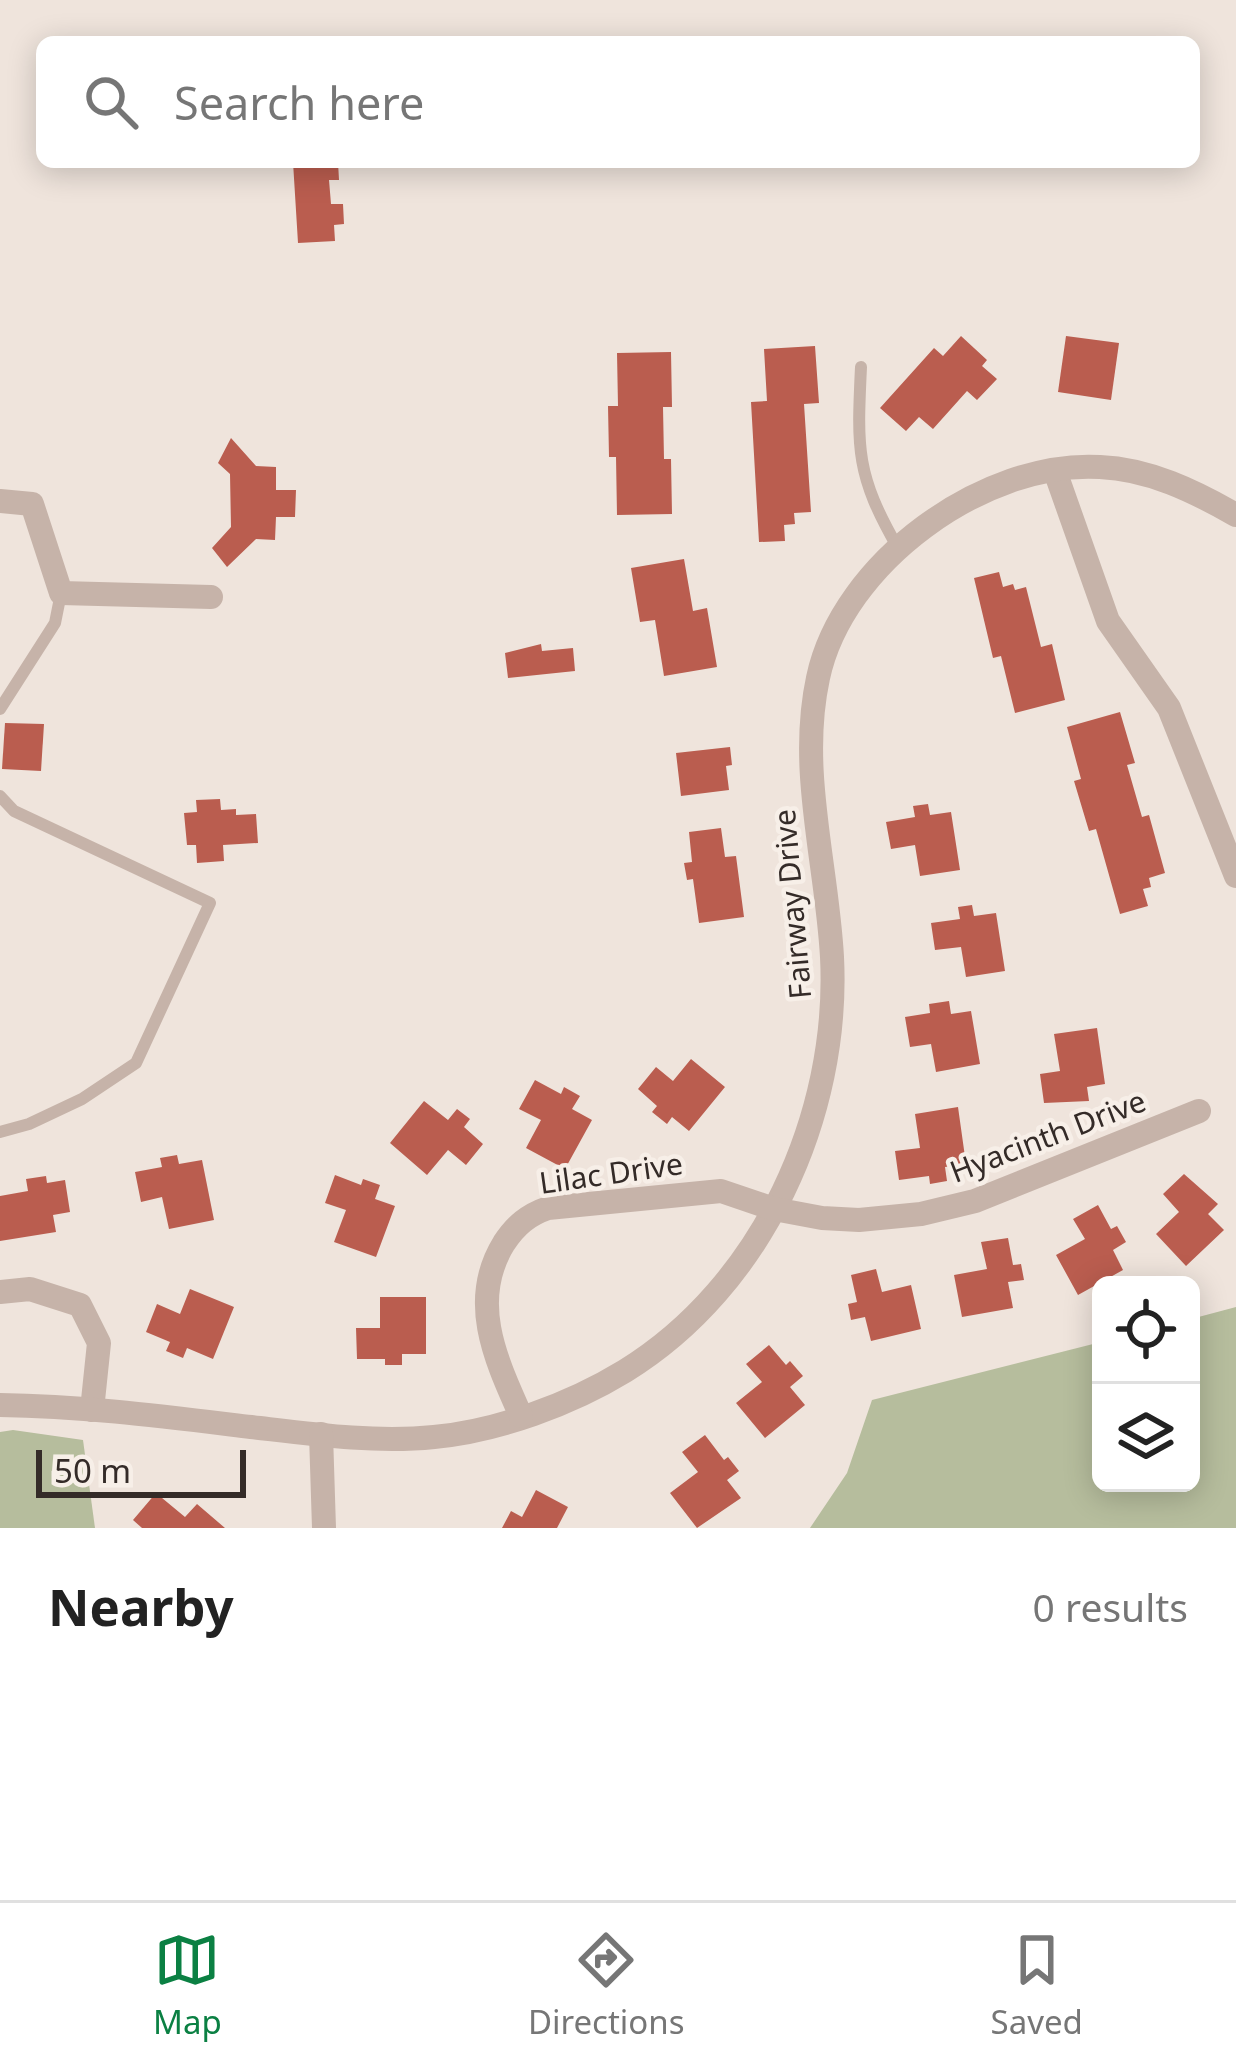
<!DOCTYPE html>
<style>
:root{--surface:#fff;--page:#f2f2f2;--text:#222;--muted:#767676;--line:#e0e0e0;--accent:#0b8043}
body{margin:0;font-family:"Noto Sans",sans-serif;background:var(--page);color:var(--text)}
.controls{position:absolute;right:36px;bottom:36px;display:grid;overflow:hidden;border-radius:18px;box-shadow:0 6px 30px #0003}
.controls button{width:108px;height:108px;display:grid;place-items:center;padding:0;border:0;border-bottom:3px solid var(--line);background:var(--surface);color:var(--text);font:60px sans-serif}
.scale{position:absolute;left:36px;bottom:30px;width:210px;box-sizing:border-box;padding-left:12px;border:6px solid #342b28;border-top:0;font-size:33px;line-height:42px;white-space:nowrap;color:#342b28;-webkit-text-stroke:9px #f7efe8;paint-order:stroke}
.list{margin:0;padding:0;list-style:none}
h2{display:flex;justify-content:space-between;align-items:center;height:156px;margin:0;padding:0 48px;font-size:51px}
h2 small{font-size:39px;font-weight:400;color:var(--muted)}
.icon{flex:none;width:66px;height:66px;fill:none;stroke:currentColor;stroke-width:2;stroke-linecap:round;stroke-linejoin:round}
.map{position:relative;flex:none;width:1236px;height:1528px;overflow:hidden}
.search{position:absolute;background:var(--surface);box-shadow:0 6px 30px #0003;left:36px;right:36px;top:36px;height:132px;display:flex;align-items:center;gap:30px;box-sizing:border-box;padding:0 42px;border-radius:18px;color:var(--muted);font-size:45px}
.sheet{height:372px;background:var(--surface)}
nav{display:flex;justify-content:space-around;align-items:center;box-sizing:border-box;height:168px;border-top:3px solid var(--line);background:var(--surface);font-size:33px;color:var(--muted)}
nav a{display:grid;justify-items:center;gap:6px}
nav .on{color:var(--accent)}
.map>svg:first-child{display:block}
.green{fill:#b6bd9d}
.building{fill:#ba5d4f}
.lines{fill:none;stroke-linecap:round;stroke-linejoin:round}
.service{stroke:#c6b3a9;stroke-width:12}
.minor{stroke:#c6b3a9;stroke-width:24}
.labels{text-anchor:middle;stroke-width:9;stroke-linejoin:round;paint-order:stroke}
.street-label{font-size:30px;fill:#342b28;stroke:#f7efe8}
</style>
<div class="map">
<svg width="1236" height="1528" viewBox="0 0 1236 1528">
<rect width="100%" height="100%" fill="#efe4dc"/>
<!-- green -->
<g class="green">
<polygon points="1236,1307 1236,1528 810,1528 847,1473 872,1400 1101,1342 1101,1483 1191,1483 1191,1319"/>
<polygon points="13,1430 83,1440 95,1528 0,1528 0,1432"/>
</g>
<!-- building -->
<g class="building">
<polygon points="293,162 338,162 339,180 329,180 331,204 343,204 344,224 334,225 335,241 298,243"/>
<polygon points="961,336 987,360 982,366 997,379 977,400 967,391 933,429 919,417 906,431 880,408 934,348 943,356"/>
<polygon points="1066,336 1119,343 1111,400 1058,392"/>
<polygon points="815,346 819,403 804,404 811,512 794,513 795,524 784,525 785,541 759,542 751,402 767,401 764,349"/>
<polygon points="671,352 672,407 663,407 664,459 671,459 672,514 617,515 616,457 609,457 608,406 618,406 617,353"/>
<polygon points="231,438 256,466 276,467 276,490 296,490 295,517 276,517 275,540 256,539 227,567 212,548 231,527 230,474 218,463"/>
<polygon points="684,559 693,611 707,608 717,667 664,676 655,620 640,622 631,568"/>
<polygon points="999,572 1003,587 1013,584 1015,590 1026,587 1041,647 1052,644 1065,700 1015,713 1001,656 993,658 974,578"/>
<polygon points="541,644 542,651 573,648 575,671 508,678 505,653"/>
<polygon points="1120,712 1135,763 1127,765 1142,817 1149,815 1165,873 1149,878 1151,887 1143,889 1148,906 1120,914 1096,829 1089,831 1074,781 1081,779 1067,727"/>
<polygon points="5,723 44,724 41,771 2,769"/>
<polygon points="730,747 732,765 726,766 729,790 681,796 676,753"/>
<polygon points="220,799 221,810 236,809 236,815 256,814 258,843 223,845 224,861 197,863 196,845 187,845 184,813 197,812 196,800"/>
<polygon points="928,804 930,815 951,812 960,870 920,876 915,845 891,849 886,822 915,817 913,806"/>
<polygon points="721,828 725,857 736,856 744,917 699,923 693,879 687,880 684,863 692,862 689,832"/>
<polygon points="972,905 974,916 996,913 1005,971 966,977 961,947 935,950 931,923 960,919 958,907"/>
<polygon points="949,1001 951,1014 971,1011 980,1064 936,1072 931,1044 910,1047 905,1017 930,1013 929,1004"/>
<polygon points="1097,1028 1105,1084 1087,1087 1089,1101 1044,1103 1040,1074 1060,1071 1054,1034"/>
<polygon points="691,1059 725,1087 689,1131 672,1117 667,1124 652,1112 657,1106 638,1089 656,1067 673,1081"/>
<polygon points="535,1080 561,1094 564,1087 580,1096 572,1109 592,1120 565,1169 526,1148 541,1120 519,1109"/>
<polygon points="424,1101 448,1120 457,1109 470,1119 464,1127 483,1144 466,1165 448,1150 427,1175 390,1143"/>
<polygon points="958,1107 966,1164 945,1167 947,1181 930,1184 929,1176 899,1180 895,1151 920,1148 915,1114"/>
<polygon points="177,1155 179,1164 202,1160 214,1220 169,1229 162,1197 141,1202 135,1172 162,1167 160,1158"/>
<polygon points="1184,1174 1218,1204 1208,1214 1224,1230 1186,1266 1156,1234 1179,1212 1163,1194"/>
<polygon points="335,1175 361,1185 363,1179 380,1185 375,1199 395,1206 376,1257 334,1242 346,1210 325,1203"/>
<polygon points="46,1176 47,1183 65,1180 70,1212 53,1215 56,1232 0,1241 0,1196 28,1191 26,1179"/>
<polygon points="1098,1205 1111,1229 1117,1226 1126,1242 1113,1250 1123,1270 1078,1295 1056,1255 1085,1239 1073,1219"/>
<polygon points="1008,1238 1013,1265 1021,1264 1024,1280 1008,1282 1013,1308 962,1317 954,1275 987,1269 981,1242"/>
<polygon points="876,1269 882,1292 911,1285 921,1329 871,1341 865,1317 851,1320 848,1304 857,1302 851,1275"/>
<polygon points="190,1289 234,1307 213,1359 187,1348 183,1358 166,1351 170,1342 146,1332 157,1304 180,1314"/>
<polygon points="380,1297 426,1297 426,1354 402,1354 402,1365 385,1365 385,1359 357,1359 356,1328 380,1328"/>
<polygon points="769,1345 786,1365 790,1361 803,1376 790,1387 805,1405 765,1438 736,1403 762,1382 746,1364"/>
<polygon points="705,1435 724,1460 728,1457 739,1471 727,1480 741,1498 697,1528 670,1493 698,1472 682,1452"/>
<polygon points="536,1490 568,1507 557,1528 502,1528 511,1511 522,1517"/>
<polygon points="156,1493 185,1517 197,1504 225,1528 142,1528 133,1520"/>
</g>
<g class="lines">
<!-- service -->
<g class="service">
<path d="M861 367C857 450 856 475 898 548"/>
<polyline points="0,709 55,623 61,593"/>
<polyline points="0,796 14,811 210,903 136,1063 82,1099 29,1124 0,1132"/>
</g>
<!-- minor -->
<g class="minor">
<polyline points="1055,471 1108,621 1169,708 1236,876"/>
<polyline points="0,501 32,504 61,593 211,597"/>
<polyline points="0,1292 30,1289 80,1305 99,1343 92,1410"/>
<path d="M0 1405C84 1406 168 1417 251 1427 311 1434 374 1443 434 1437 498 1431 571 1404 625 1371 763 1286 840 1115 832 957 827 864 798 770 818 678 842 563 984 460 1100 467 1149 469 1194 491 1236 515"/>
<path d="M521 1416C496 1360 468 1301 504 1243 516 1225 528 1215 548 1208L721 1191 774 1209 822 1218 859 1220 921 1214 975 1201 1199 1111"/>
<polyline points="321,1434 324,1528"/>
</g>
</g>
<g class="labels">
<!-- street labels -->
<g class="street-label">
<text transform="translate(793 904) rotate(-95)" y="10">Fairway Drive</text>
<text transform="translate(1048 1137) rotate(-21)" y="10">Hyacinth Drive</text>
<text transform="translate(611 1174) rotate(-8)" y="10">Lilac Drive</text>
</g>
</g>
</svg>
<div class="controls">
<button><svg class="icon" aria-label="locate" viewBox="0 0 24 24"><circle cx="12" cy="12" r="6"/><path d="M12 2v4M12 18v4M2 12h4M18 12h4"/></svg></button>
<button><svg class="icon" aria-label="layers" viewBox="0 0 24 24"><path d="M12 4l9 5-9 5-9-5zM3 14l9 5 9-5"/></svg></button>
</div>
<div class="scale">50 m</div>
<div class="search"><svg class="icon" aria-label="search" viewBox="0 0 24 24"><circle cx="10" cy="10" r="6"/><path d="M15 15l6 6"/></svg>Search here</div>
</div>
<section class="sheet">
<h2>Nearby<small>0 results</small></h2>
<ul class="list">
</ul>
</section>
<nav>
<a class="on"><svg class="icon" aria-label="map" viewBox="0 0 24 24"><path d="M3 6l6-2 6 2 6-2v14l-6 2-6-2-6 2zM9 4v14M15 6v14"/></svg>Map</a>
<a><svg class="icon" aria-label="directions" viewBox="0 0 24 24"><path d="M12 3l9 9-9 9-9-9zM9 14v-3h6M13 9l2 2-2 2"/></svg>Directions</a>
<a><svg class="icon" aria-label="saved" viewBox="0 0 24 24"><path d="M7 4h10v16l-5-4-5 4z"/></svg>Saved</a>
</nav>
